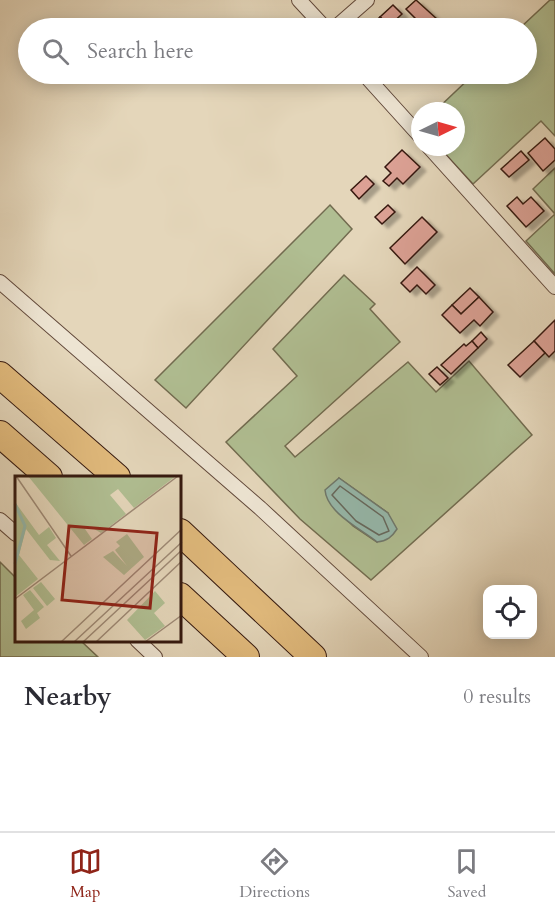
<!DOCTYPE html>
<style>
:root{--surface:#fff;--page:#f7f7f7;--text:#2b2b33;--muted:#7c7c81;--line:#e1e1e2;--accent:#8f2418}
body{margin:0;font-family:Cardo,serif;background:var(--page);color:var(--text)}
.controls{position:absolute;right:18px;bottom:18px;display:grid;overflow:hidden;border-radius:12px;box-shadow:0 3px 15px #0003}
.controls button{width:54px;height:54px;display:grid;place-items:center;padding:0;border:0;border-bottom:2px solid var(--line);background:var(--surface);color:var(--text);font:30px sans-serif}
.compass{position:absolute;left:411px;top:102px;width:54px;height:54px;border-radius:50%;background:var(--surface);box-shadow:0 3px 15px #0003;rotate:85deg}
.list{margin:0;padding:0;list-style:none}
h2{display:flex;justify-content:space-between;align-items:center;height:78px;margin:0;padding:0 24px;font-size:26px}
h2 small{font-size:20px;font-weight:400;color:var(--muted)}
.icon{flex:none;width:33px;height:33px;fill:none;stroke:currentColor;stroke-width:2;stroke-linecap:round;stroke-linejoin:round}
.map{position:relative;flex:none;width:555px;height:657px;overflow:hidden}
.search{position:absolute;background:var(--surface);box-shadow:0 3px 15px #0003;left:18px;right:18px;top:18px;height:66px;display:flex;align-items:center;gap:15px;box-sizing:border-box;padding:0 21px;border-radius:33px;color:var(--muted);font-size:22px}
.sheet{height:174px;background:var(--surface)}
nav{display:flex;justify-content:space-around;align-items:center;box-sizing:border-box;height:84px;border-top:2px solid var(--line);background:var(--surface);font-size:16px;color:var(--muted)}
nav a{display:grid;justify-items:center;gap:3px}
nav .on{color:var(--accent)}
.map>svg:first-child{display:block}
.green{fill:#b0be92;stroke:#726c50;stroke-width:1.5;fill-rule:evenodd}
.water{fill:#96b9ac;stroke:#6f796d;stroke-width:1.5}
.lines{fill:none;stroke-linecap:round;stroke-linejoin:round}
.shore{stroke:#66695e;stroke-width:1.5}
.building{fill:#dca195;stroke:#35190f;stroke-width:1.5;filter:url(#shadow)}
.street-casing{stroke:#61483a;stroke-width:16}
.highway-casing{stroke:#35190f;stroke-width:28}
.street{stroke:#ede4d2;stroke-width:14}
.highway{stroke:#e2bb7d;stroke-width:26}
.inset-river{fill:none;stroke:#96b9ac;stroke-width:3}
.inset-road{fill:none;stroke:#9e8a76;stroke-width:1.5}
.view{fill:#8f2418;fill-opacity:0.15;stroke:#8f2418;stroke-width:3}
.inset-edge{fill:none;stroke:#35190f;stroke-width:3}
</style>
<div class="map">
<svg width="555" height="657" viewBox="0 0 555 657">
<defs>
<filter id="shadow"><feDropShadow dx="6" dy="4" stdDeviation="1.5" flood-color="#0004"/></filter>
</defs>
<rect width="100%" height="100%" fill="#e4d6ba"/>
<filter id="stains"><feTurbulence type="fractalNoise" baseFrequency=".00333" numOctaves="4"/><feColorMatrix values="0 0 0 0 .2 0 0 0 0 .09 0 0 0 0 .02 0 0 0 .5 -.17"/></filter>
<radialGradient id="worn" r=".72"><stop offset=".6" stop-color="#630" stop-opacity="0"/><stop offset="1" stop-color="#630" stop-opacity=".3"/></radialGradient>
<!-- green -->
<g class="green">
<polygon points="550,0 555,0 555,136 541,121 473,184 439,147 456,147 456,111 435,111 474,74 526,74 526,28 520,28"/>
<polygon points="555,168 555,214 533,189"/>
<polygon points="330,205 352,229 186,408 155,380"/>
<polygon points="555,214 555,274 526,241"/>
<path d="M344 275 375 304 370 309 400 342 285 446 295 457 408 362 436 392 469 361 532 435 371 580 300 519 226 442 297 376 273 349ZM339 478 388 513 377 542 353 526 334 507Z"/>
<polygon points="0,562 16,578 16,640 81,641 98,657 0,657"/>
</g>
<!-- water -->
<path class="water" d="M339 478 388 513 397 529C392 537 387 541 377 542 361 529 327 513 325 490Z"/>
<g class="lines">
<!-- shore -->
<polygon class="shore" points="340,486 383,517 389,531 379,535 356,521 332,495"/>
</g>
<!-- building -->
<g class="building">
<polygon points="416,0 438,20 429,28 425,28 406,9"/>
<polygon points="393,5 402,14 390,25 380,17"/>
<polygon points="380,17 393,28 368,28"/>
<polygon points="545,138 555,149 555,160 543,171 528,153"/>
<polygon points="402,150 420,167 403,184 397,178 389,186 383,181 391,173 385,167"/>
<polygon points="521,151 529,160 509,177 501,169"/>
<polygon points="366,176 374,184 359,199 351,190"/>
<polygon points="517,197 523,204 531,197 544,211 526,227 507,206"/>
<polygon points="388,205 395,212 382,224 375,217"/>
<polygon points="422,217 437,232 405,264 390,248"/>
<polygon points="417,267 435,285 426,294 417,285 410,292 401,283"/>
<polygon points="470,288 479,297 461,314 452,305"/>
<polygon points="479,297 493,312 480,326 474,320 460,333 442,315 452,305 461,314"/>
<polygon points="555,320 555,351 549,357 534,341"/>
<polygon points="481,332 487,339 478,348 472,341"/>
<polygon points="472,341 478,348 451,374 441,365 464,344 466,346"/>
<polygon points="534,341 545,353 520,377 508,365"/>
<polygon points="437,367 448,378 440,385 429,374"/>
</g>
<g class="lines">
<defs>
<g id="street">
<polyline points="299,0 325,28"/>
<polyline points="335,28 367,0"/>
<polyline points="364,74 420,136"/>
<polyline points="429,147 555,287"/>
<polyline points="0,282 260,508 421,657"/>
<polyline points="0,520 16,534"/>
<polyline points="137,640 155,657"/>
</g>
<g id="highway">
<polyline points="0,375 117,477"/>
<polyline points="0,434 49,477"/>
<polyline points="180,532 313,657"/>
<polyline points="180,596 246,657"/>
</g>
</defs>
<!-- street casing -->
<use href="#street" class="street-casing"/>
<!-- highway casing -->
<use href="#highway" class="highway-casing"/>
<!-- street -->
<use href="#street" class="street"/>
<!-- highway -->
<use href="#highway" class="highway"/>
</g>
<!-- overview -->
<g transform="translate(15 476)">
<rect width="166" height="166" fill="#e4d6ba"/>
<path d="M13 0H161L119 32 103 13 95 19 111 38 86 57 74 50 70 53 77 63 69 69ZM0 26 24 59 34 51 41 62 32 69 45 85 35 84 11 53 4 79 23 103 0 121ZM112 58 129 81 109 99 88 81 98 75 112 90 100 74 105 70 101 66ZM26 106 40 123 32 130 18 112ZM15 114 29 131 22 137 25 142 11 153 6 145 19 134 8 119ZM140 115 150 127 139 137 150 150 130 164 112 144Z" fill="#b0be92"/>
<path class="inset-river" d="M0 28 10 50 0 88"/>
<path class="inset-road" d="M1 0 56 80M0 123 163 0M46 166 167 53M59 166 167 66M68 166 167 74M81 166 167 85M130 166 167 139"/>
<path class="view" d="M54 50 142 57 135 132 47 124Z"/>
<rect width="166" height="166" class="inset-edge"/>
</g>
<rect width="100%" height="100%" filter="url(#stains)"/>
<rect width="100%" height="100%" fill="url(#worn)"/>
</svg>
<div class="controls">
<button><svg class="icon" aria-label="locate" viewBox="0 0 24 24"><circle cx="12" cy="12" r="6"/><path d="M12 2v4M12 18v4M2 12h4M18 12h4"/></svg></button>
</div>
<svg class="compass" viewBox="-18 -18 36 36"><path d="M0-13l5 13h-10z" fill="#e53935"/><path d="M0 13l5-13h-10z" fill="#7c7c81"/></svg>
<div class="search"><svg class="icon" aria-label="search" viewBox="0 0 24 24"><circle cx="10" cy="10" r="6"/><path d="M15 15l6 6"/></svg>Search here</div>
</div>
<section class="sheet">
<h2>Nearby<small>0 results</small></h2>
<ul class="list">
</ul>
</section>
<nav>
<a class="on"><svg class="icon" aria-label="map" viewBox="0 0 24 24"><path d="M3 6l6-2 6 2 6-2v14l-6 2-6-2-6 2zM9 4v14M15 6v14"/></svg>Map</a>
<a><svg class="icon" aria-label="directions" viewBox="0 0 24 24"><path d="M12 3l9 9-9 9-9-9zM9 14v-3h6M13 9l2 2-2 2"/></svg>Directions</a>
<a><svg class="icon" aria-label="saved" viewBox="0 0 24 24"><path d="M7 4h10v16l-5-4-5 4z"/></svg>Saved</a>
</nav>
